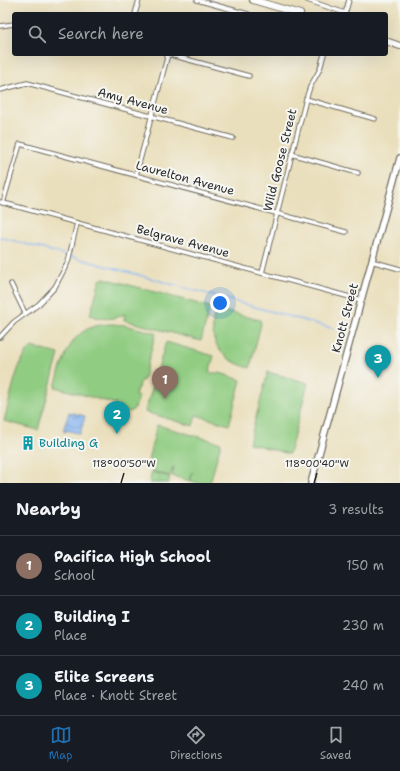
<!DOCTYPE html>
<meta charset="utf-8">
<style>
:root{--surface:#171b24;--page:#242831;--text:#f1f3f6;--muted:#9ea1a6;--line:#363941;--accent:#1f6fb2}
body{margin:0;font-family:"Shantell Sans",sans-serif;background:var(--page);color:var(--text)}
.you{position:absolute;left:220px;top:303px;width:14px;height:14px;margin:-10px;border:3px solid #fff;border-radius:50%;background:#1a73e8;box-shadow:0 0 0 6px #1a73e833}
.badge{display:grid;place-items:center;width:26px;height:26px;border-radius:50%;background:var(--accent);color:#fff;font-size:13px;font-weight:700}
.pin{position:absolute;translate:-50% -33px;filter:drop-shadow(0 1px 2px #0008)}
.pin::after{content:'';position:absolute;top:21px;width:14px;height:12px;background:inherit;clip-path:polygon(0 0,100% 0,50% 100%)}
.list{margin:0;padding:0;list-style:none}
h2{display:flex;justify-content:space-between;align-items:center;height:52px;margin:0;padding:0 16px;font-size:17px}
h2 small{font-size:13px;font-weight:400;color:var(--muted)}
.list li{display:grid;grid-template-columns:26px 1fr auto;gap:12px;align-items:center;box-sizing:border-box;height:60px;padding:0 16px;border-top:1px solid var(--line)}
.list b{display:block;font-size:15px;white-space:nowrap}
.list p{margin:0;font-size:13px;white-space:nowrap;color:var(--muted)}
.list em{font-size:13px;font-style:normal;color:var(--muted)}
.icon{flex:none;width:22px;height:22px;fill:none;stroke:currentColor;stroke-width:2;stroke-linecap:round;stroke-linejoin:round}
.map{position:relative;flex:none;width:400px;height:483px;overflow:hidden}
.search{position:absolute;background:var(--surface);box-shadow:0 4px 16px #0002;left:12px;right:12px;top:12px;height:44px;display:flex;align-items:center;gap:10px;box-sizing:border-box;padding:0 14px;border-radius:4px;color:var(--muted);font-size:15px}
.sheet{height:232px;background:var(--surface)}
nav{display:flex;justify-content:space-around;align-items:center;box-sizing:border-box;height:56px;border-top:1px solid var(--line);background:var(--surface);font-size:11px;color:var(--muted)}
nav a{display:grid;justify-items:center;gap:2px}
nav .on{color:var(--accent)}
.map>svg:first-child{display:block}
.garden{fill:#90cc81;stroke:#5e7c56}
.water{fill:url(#water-waves);stroke:#58708e}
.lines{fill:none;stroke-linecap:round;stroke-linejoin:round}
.stream{stroke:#85b4f0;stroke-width:1.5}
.street-casing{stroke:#6e6a5e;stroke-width:5.5}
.secondary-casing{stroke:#6e6a5e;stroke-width:8}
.primary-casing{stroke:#6e6a5e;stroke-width:8}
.street{stroke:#fff;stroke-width:3.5}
.secondary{stroke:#fff;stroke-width:5.5}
.primary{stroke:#fff;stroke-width:6}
.ticks{fill:none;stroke:#2b2b2b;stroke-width:1.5}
.labels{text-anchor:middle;stroke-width:4;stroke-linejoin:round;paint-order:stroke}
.street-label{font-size:12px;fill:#2b2b2b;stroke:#f6f6f2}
.culture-label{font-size:12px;fill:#0d838f;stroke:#f6f6f2;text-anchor:start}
.ticks-label{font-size:10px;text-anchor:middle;fill:#2b2b2b;stroke:#f6f6f2;stroke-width:4;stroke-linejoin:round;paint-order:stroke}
</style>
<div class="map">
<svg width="400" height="483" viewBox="0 0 400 483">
<defs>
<pattern id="water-waves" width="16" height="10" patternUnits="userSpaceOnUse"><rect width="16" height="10" fill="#85b4f0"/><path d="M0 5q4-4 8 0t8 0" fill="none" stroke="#6d93c3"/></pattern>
</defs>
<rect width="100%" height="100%" fill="#f6f6f2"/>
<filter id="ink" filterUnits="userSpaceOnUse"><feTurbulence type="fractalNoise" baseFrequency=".025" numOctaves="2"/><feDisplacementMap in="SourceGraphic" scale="8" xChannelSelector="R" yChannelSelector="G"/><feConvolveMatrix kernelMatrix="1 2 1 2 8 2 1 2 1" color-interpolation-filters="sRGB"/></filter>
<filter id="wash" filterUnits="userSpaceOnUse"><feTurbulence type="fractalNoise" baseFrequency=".012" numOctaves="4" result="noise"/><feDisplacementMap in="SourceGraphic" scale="16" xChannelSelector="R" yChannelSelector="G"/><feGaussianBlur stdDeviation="0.9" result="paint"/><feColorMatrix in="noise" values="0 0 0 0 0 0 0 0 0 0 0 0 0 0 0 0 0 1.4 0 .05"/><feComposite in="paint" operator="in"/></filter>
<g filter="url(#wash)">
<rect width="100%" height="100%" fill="#eadfbc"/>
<!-- garden -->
<g class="garden">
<path d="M104 278 210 307 201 341 124 320 125 314C113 320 103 320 90 315L100 280Z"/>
<path d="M216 309 260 320 261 324 250 368C219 360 206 340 216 309Z"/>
<path d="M112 324 125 325 156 333 143 381 141 380 138 388H137L135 396 139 397 135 408 130 412 119 409V405L55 387C65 354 71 324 112 324Z"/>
<polygon points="166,342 214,356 209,373 220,373 241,380 229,425 196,415 193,426 145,412"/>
<path d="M32 347 59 354 38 430 4 421C10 401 16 359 32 347Z"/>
<polygon points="268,372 308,383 289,454 249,443"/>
<polygon points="157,425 221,443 210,483 198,483 191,481 192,472 190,481 172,476 174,467 173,467 170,476 152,471 155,462 148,460"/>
<polygon points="152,472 170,477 168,483 149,483"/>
</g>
<!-- water -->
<polygon class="water" points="69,412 85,416 80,434 67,430 66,432 63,431"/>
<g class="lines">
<!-- stream -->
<polyline class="stream" points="0,237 335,329"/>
</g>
</g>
<g filter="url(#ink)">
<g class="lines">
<defs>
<g id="street">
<polyline points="197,0 248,14"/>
<polyline points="307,0 345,13"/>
<polyline points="135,14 139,0"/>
<polyline points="345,14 349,0"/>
<polyline points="0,26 14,24"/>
<polyline points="167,54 249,76"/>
<polyline points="0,90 27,83 233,138"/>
<polyline points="306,99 375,119"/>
<polyline points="291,154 358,173"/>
<polyline points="136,175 168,54"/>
<polyline points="0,202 361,300"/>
<polyline points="3,203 20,144 346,232"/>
<polyline points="371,261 400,269"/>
<polyline points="262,273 306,99 310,87 320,69 324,54"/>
<polyline points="11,284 25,313"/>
<polyline points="0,337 14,322 39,304 55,287 68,262 77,223"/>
</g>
<polyline id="secondary" points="311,483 400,158"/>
<g id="primary">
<polyline points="253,0 300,14"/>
<polyline points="386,41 400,46"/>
</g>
</defs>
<!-- street casing -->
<use href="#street" class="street-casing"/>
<!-- secondary casing -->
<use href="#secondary" class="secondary-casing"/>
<!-- primary casing -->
<use href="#primary" class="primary-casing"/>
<!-- street -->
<use href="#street" class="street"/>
<!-- secondary -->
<use href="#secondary" class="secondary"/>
<!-- primary -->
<use href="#primary" class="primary"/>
</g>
</g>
<!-- ticks -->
<path class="ticks" d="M121 483 124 473M314 483 317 473"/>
<!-- icons -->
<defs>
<symbol id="building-bare" viewBox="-9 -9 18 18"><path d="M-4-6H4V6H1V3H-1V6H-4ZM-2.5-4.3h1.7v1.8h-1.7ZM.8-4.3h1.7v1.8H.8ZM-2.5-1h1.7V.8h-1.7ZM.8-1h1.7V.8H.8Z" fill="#0f9aa8" stroke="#f6f6f2" stroke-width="2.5" paint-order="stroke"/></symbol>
</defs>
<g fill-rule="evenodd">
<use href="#building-bare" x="18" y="433" width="20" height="20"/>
</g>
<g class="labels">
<!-- street labels -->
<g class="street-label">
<text transform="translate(133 101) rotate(15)" y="4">Amy Avenue</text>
<text transform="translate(280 160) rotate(-76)" y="4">Wild Goose Street</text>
<text transform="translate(185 178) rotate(15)" y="4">Laurelton Avenue</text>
<text transform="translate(183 241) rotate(15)" y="4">Belgrave Avenue</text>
<text transform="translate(345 318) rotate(-75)" y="4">Knott Street</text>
</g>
<!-- culture labels -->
<g class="culture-label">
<text x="39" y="447">Building G</text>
</g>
</g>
<g class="ticks-label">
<text x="124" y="467">118°00'50"W</text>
<text x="317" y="467">118°00'40"W</text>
</g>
</svg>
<div class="you"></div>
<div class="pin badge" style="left:165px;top:399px;background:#8d6e63">1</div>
<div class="pin badge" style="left:117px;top:434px;background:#0f9aa8">2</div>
<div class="pin badge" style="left:378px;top:378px;background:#0f9aa8">3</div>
<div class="search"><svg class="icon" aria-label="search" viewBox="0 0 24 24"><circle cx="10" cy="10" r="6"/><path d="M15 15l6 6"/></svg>Search here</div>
</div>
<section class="sheet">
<h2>Nearby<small>3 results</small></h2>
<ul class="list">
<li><span class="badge" style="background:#8d6e63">1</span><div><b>Pacifica High School</b><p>School</p></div><em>150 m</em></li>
<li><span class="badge" style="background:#0f9aa8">2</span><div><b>Building I</b><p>Place</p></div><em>230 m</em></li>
<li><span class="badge" style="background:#0f9aa8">3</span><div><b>Elite Screens</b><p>Place · Knott Street</p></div><em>240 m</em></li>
</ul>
</section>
<nav>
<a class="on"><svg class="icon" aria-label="map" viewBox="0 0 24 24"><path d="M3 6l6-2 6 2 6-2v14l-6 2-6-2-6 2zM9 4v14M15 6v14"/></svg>Map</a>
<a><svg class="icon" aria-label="directions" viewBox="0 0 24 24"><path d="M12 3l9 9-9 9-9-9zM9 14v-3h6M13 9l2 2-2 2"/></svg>Directions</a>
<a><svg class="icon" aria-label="saved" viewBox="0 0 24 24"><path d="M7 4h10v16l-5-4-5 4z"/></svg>Saved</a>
</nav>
